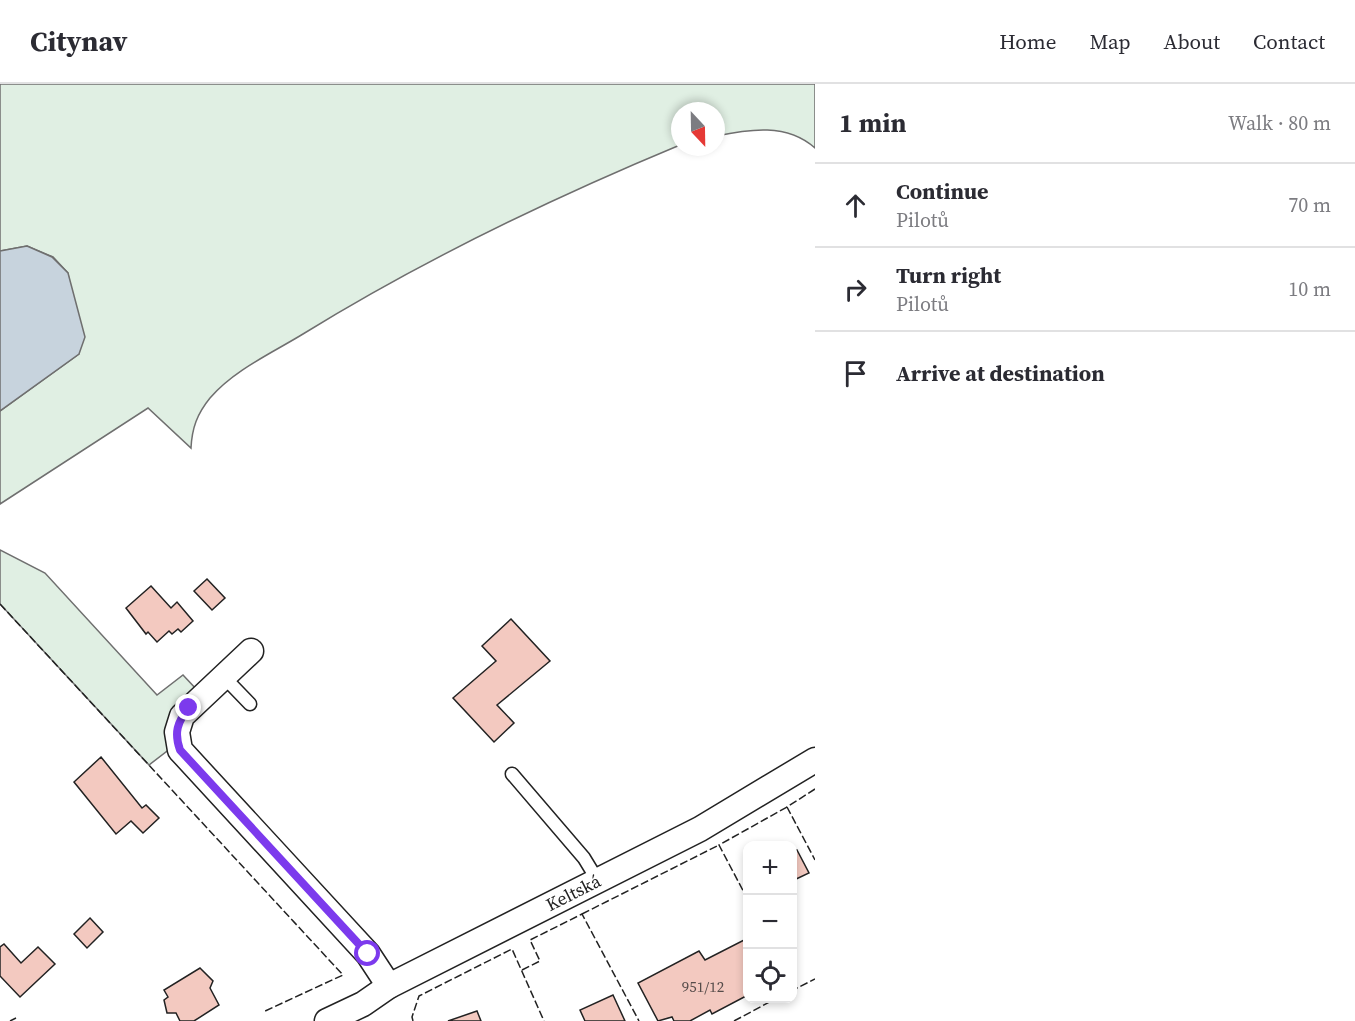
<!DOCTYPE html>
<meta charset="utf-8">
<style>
:root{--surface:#fff;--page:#f7f7f7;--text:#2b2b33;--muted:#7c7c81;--line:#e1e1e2}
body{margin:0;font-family:"Source Serif 4",serif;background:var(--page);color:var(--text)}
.controls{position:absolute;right:18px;bottom:18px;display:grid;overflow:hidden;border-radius:12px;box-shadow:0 3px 9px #0003}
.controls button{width:54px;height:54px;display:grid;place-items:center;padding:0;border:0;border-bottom:2px solid var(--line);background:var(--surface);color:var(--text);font:30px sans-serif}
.compass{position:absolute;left:671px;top:18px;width:54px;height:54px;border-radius:50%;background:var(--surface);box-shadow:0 3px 9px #0003;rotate:158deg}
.stop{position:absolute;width:18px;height:18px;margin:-14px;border:4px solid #7c3aed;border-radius:50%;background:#fff}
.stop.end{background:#7c3aed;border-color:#fff;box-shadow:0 2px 6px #0008}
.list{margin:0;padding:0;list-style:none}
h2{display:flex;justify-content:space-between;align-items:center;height:78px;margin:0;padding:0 24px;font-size:26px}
h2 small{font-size:20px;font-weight:400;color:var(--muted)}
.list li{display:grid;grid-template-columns:39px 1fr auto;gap:18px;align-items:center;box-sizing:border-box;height:84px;padding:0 24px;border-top:2px solid var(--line)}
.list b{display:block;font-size:22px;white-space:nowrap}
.list p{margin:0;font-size:20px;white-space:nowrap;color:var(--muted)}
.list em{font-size:20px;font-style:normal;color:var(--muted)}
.icon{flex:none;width:33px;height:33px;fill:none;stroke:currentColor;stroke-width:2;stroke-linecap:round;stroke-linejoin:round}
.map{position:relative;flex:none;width:815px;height:937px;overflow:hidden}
header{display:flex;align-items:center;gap:36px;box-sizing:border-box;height:84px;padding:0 30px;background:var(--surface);border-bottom:2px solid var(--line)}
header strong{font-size:28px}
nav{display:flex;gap:33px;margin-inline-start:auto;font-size:21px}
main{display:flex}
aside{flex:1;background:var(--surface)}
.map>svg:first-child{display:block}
.green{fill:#e0efe3;stroke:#6f6f6f;stroke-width:1.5}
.water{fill:#c7d3dd;stroke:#6f6f6f;stroke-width:1.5}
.building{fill:#f3c9c0;stroke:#222;stroke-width:1.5}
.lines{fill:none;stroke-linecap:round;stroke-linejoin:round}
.lane-casing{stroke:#222;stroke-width:15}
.street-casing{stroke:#222;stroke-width:27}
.lane{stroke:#fff;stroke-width:12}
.street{stroke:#fff;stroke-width:24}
.fence{stroke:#222;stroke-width:1.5;stroke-dasharray:8 3;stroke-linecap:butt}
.route{stroke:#7c3aed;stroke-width:8}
.labels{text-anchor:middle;stroke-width:4.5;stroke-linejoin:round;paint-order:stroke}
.number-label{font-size:15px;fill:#564c4a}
.street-label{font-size:18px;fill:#222;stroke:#fff}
</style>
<header>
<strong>Citynav</strong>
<nav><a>Home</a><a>Map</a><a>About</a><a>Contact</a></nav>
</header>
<main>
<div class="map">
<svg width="815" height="937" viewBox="0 0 815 937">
<rect width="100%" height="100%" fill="#fff"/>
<!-- green -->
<g class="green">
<path d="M0 0H815V64C787 39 749 45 716 52V27H680V61C550 115 423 176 303 250 272 269 234 286 210 314 197 330 192 344 191 364L148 324 0 420V327L79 270 68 189 53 173 27 162 0 167Z"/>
<polygon points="0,466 45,489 157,611 183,591 197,606 171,664 149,681 0,520"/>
</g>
<!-- water -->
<polygon class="water" points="27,162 52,173 68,189 85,253 79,270 0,327 0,167"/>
<!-- building -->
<g class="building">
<polygon points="207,495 225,514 212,526 194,507"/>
<polygon points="151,502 171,524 177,518 193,537 181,548 178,545 172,550 169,547 157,558 148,548 146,550 126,524"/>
<polygon points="511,535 550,577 497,621 514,639 494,658 453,614 496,577 482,562"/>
<polygon points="101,673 142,724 146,721 159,734 143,749 131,737 116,750 74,698"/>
<polygon points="797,766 809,789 792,797 792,768"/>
<polygon points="90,834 103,848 87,864 74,850"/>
<polygon points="748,854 748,911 712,930 710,926 690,937 674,937 672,933 658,937 638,899 699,867 705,876"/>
<polygon points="4,860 21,879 38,863 55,880 20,913 0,892 0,863"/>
<polygon points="200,884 213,897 210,904 219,921 194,937 180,937 176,929 167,929 164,916 168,913 164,906"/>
<polygon points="613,911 625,937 585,937 580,926"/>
<polygon points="477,927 481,937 448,937"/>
</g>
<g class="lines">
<defs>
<g id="lane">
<polyline points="223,592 250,620"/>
<polyline points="512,690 584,774 598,797"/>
</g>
<g id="street">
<polyline points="251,567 182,632 177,648 180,666 368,870 389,902"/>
<path id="s1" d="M327 937 363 920 389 902 700 745 815 676"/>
</g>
</defs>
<!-- lane casing -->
<use href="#lane" class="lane-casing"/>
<!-- street casing -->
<use href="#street" class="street-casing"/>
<!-- lane -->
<use href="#lane" class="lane"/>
<!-- street -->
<use href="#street" class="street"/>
<!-- fence -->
<g class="fence">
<polyline points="0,520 343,891 263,928"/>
<polyline points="815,705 787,723 815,776"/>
<polyline points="748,816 719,761 787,723"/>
<polyline points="582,830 719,761"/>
<polyline points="522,886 540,877 530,856 582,830 639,937"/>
<polyline points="792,901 795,905 815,895"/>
<polyline points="10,937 16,934"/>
<polyline points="413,937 412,933 419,912 512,865 544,937"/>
<polyline points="734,937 777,914"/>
</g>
</g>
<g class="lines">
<!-- route -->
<path class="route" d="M189 624C177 638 174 649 180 666L368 870"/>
</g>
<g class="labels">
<!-- number labels -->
<g class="number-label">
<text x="703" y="908">951/12</text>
</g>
<!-- street labels -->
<g class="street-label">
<text dy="6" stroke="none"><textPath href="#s1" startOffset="278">Keltská</textPath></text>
</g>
</g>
</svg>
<div class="controls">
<button>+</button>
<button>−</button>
<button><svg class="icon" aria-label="locate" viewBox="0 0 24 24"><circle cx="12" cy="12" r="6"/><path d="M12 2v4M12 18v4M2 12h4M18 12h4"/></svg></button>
</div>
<svg class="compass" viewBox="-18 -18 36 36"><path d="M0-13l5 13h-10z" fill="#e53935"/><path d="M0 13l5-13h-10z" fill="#7c7c81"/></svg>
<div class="stop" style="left:368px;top:870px"></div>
<div class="stop end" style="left:189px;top:624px"></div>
</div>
<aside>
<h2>1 min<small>Walk · 80 m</small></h2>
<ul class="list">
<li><svg class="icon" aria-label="ahead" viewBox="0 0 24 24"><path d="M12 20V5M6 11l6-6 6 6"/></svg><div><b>Continue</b><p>Pilotů</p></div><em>70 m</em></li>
<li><svg class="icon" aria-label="right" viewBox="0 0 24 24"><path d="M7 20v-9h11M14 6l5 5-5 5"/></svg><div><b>Turn right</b><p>Pilotů</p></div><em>10 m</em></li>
<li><svg class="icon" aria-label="arrive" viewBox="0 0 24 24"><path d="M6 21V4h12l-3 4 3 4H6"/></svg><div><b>Arrive at destination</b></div></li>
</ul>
</aside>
</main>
